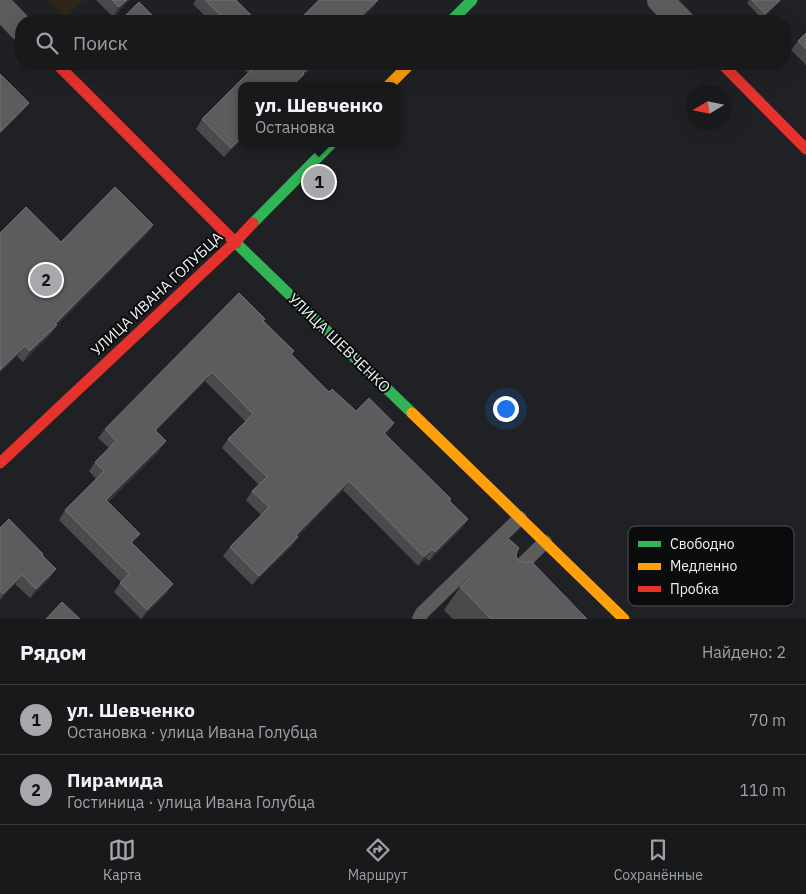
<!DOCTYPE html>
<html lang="ru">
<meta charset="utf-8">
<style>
:root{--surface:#17191b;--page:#242628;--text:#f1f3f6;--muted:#9ea0a3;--line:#36383a;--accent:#a6a8ab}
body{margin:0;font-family:"IBM Plex Sans",sans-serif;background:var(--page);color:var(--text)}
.compass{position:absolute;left:686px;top:85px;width:45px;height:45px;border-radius:50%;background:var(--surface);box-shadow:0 5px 20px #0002;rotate:260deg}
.you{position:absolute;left:505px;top:408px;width:18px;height:18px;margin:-12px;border:4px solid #fff;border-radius:50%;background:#1a73e8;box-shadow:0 0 0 8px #1a73e833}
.badge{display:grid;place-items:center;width:32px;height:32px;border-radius:50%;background:var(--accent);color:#111;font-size:16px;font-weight:700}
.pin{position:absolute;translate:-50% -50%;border:2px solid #fff;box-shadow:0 1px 5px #0006}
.popup{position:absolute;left:238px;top:82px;width:162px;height:65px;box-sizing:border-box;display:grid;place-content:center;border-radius:10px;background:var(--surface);filter:drop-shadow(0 1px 4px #0005);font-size:16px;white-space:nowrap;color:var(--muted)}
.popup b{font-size:19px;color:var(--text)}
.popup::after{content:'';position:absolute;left:50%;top:100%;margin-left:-10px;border:10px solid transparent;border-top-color:var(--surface)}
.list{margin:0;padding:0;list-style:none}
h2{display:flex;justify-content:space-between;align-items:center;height:65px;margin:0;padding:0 20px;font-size:21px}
h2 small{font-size:16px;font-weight:400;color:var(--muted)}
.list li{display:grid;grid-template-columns:32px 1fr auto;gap:15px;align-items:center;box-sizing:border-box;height:70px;padding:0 20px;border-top:1px solid var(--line)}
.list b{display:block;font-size:19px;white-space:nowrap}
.list p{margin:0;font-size:16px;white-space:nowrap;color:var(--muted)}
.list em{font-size:16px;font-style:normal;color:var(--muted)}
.icon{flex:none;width:28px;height:28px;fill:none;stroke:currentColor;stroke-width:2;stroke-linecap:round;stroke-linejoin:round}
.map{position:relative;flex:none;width:806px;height:619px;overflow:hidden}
.search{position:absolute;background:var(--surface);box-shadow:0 5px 20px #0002;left:15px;right:15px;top:15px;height:55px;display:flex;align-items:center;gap:12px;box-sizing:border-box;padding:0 18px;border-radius:20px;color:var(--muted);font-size:19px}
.sheet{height:205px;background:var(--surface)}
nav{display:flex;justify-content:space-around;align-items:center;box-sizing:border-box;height:70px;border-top:1px solid var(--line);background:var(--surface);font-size:14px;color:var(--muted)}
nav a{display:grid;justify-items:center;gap:2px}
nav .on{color:var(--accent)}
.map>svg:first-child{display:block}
.education{fill:#2e2619}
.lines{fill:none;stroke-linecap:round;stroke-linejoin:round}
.lane{stroke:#5b5c5b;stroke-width:14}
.street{stroke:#5b5c5b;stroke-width:26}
.fast{stroke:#30b455;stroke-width:11}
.slow{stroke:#ff9f0a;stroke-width:11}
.jam{stroke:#e5322d;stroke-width:11}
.wall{fill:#494a4c}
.shaded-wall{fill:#313234}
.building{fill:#5b5c5e;stroke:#727375}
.labels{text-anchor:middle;stroke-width:4;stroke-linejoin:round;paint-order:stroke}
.street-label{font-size:15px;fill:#eff1f3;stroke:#090b0c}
.key{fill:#090b0c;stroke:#4e5051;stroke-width:1}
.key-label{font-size:14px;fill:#eff1f3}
</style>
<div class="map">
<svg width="806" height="619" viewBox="0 0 806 619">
<rect width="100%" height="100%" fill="#1f2124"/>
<!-- education -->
<polygon class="education" points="47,0 84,0 65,18"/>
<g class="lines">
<!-- lane -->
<g class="lane">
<polyline points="511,575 545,542"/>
<polyline points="419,619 422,613 520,518"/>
</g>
<!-- street -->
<g class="street">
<polyline points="660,0 681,21"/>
<polyline points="0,6 21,28"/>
</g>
<!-- fast -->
<g class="fast">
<polyline points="451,21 472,0"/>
<polyline points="253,223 332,143"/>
<polyline points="236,243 412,413"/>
</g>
<!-- slow -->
<g class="slow">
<polyline points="388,86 410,64"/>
<polyline points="412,413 624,619"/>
</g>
<!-- jam -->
<g class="jam">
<polyline points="57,64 236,243"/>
<polyline points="722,64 806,149"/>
<polyline points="0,463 235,242 253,223"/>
</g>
</g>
<!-- wall -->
<g class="wall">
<polygon points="96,0 129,0 113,17"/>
<polygon points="196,0 236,0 257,21 210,21 193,4"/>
<polygon points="749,0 781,0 762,19 747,3"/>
<polygon points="806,33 806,65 791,50 798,41"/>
<polygon points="239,64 316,64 301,78 295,86 242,86 242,140 224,157 196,129 202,119 248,73"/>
<polygon points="153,225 146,235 56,326 50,335 23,362 17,356 61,242"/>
<polygon points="265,319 264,321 294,351 291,355 329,392 356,411 394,423 386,435 468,519 461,529 429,561 426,558 418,566 343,490 298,536 298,537 292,546 252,585 223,556 230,547 261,515 246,500 252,491 259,485 222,448 228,439 246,422 205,381 156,431 160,450 108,502 132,543 167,593 141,619 114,592 121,582 59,520 65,510 96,479 89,471 95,462 109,448 98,438 105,429"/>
<polygon points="0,528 42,555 50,578 30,598 15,584 0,600"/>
<polygon points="517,551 516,556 519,561 587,619 453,619 444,610 460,587"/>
</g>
<!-- shaded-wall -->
<g class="shaded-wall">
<polygon points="127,0 129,0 113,17 119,7"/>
<polygon points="378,0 373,8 359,21 356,21"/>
<polygon points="780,0 781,0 762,19 765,14"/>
<polygon points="313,64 316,64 301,78 295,86 292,86 303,73"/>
<polygon points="29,103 22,112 0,134 0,132"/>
<polygon points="242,137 242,140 224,157 231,148"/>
<polygon points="153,225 146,235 56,326 50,335 23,362 30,351 55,324"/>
<polygon points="25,346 17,356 0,373 0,370"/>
<polygon points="212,372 205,381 149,439 155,430"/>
<polygon points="394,423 388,433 378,443 384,433"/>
<polygon points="166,441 160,450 100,509 106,500"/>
<polygon points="349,481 343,490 290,544 296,535"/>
<polygon points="468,519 461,529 429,561 435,552"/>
<polygon points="140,534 133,543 125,551 131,542"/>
<polygon points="298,537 292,546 252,585 259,576"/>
<polygon points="432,549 426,558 418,566 424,557"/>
<polygon points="56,569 50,578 30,598 36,589"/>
<polygon points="22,575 15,584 0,600 3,594"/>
<polygon points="173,584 167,593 141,619 147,610"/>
</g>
<!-- building -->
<g class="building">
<polygon points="112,0 127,0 119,7"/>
<polygon points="205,0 236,0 257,21 226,21"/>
<polygon points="319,0 378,0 356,21 298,21"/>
<polygon points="752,0 780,0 765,14"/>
<polygon points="139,2 158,21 120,21"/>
<polygon points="806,33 806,49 798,41"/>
<polygon points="255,64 313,64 303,73 304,74 292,86 242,86 242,137 231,148 202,119 256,65"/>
<polygon points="0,74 29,103 0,132"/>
<polygon points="115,187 153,225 55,324 57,325 30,351 25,346 0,370 0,233 26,207 61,242"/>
<polygon points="239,293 265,319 263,321 294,351 291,354 329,392 332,389 356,411 369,398 394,423 384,433 451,499 449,501 468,519 435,552 432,549 424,557 349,481 296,535 298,537 259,576 230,547 269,507 252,491 267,477 228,439 253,414 212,372 155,430 166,441 106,500 140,534 131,542 173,584 147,610 120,583 129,574 65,510 104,471 95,462 116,441 105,429"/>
<polygon points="9,519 43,554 42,555 56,569 36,589 22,575 3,594 0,591 0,528"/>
<polygon points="509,539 519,548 517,551 516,556 519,561 522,562 527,563 531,561 587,619 491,619 460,587"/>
<polygon points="62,602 80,619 46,619"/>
</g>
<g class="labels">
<!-- street labels -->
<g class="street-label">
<text transform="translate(157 294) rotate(-43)" y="5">УЛИЦА ИВАНА ГОЛУБЦА</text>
<text transform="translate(339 343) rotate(44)" y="5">УЛИЦА ШЕВЧЕНКО</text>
</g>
</g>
<!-- legend -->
<rect x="628" y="526" width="166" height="80" rx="8" class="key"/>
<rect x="638" y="541" width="23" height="6" fill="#30b455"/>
<rect x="638" y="563" width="23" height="7" fill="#ff9f0a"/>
<rect x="638" y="586" width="23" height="6" fill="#e5322d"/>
<g class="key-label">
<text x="670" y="549">Свободно</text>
<text x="670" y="571">Медленно</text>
<text x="670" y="594">Пробка</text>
</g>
</svg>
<svg class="compass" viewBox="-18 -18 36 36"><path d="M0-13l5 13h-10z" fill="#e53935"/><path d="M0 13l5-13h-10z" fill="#9ea0a3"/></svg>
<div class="you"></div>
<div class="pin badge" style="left:319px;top:182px">1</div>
<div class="popup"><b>ул. Шевченко</b>Остановка</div>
<div class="pin badge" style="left:46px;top:280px">2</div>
<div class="search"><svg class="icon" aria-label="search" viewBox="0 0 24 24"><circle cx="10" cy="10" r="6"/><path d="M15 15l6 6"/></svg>Поиск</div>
</div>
<section class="sheet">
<h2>Рядом<small>Найдено: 2</small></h2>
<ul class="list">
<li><span class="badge">1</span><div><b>ул. Шевченко</b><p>Остановка · улица Ивана Голубца</p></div><em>70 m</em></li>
<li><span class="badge">2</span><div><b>Пирамида</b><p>Гостиница · улица Ивана Голубца</p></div><em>110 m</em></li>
</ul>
</section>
<nav>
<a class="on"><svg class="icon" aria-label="map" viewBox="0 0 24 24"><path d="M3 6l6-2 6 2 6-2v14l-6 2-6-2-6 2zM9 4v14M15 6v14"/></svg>Карта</a>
<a><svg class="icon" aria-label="directions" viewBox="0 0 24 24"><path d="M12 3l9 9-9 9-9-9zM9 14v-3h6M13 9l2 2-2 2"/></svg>Маршрут</a>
<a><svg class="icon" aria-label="saved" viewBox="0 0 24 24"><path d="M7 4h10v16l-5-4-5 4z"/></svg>Сохранённые</a>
</nav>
